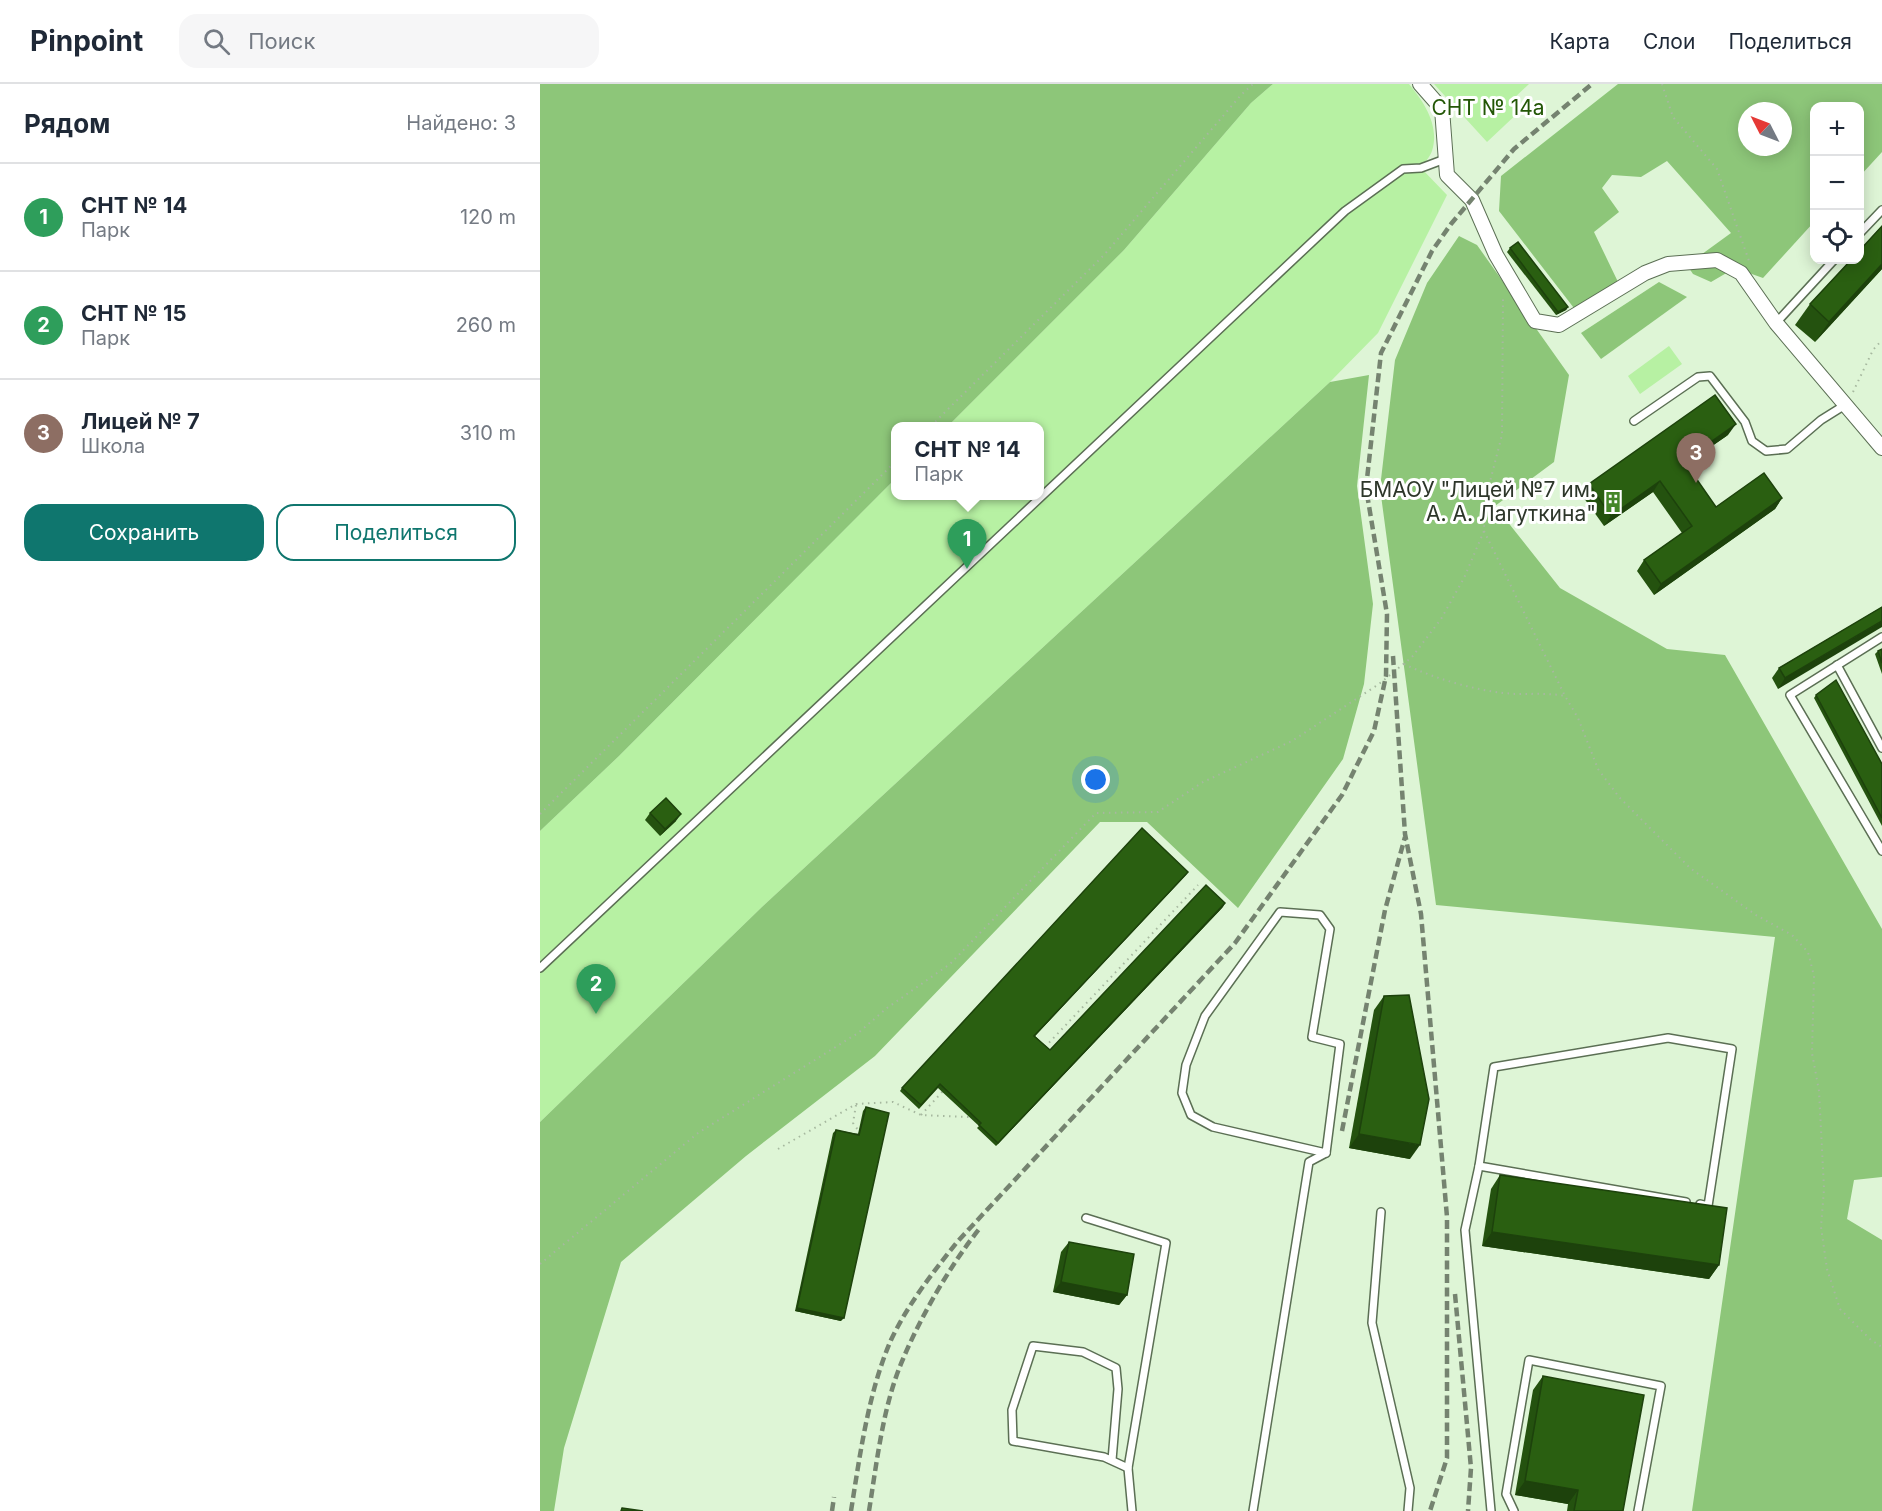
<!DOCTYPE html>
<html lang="ru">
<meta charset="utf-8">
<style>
:root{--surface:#fff;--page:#f6f6f7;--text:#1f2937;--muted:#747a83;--line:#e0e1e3;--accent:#0f766e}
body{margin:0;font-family:Inter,sans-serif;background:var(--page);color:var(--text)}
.controls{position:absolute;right:18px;top:18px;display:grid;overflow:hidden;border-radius:12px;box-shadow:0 3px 15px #0003}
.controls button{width:54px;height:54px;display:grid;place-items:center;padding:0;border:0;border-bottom:2px solid var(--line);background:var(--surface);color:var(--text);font:30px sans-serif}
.compass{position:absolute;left:1198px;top:18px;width:54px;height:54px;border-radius:50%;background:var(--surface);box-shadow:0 3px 15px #0003;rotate:312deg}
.you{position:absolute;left:556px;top:696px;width:21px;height:21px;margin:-15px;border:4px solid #fff;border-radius:50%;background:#1a73e8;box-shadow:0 0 0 9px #1a73e833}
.badge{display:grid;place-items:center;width:39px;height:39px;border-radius:50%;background:var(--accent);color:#fff;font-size:20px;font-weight:700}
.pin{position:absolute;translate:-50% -50px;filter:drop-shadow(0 2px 3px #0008)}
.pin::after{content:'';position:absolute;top:32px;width:21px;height:18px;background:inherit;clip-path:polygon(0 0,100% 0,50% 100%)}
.popup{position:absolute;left:351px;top:338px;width:153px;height:78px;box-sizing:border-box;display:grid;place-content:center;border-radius:12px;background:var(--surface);filter:drop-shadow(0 2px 4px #0005);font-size:20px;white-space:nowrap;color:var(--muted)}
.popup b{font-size:22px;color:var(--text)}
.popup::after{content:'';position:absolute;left:50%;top:100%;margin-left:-12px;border:12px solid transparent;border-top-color:var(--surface)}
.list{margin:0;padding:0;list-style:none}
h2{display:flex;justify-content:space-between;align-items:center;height:78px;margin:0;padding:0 24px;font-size:26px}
h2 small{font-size:20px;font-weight:400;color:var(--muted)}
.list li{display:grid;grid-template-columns:39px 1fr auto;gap:18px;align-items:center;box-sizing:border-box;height:108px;padding:0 24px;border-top:2px solid var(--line)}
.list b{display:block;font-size:22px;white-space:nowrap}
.list p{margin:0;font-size:20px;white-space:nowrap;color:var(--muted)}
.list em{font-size:20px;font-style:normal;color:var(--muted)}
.actions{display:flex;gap:12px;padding:18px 24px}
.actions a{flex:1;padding:14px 0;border:2px solid var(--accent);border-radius:18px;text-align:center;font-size:21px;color:var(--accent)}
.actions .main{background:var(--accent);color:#fff}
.icon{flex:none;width:33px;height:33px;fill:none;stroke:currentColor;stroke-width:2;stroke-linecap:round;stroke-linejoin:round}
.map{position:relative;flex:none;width:1342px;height:1427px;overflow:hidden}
header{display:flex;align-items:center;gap:36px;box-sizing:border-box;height:84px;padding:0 30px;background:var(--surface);border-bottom:2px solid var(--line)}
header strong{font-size:28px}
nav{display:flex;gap:33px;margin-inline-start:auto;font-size:21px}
.search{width:420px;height:54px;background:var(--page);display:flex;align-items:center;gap:15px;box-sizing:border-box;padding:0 21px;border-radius:18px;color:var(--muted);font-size:22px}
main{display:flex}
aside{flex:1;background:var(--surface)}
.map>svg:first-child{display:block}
.green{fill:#b7f1a3}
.forest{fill:#8dc679;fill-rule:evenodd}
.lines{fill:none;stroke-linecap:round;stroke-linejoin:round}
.lane-casing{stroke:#5b6f54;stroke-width:10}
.street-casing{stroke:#5b6f54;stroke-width:16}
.path{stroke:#a6b89f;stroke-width:2;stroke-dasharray:1.5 4.5;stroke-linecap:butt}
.lane{stroke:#fff;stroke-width:7}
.street{stroke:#fff;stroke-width:14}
.rail{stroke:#758370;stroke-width:4.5;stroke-dasharray:9 4.5;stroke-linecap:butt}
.wall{fill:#24520f}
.shaded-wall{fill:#1d420c}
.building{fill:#2a5f11;stroke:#1d420c;stroke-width:1.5}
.labels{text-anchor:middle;stroke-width:6;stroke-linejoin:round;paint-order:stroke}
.park-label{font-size:21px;fill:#235706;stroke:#fff}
.poi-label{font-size:21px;fill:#2d362a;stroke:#fff;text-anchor:end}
</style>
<header>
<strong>Pinpoint</strong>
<div class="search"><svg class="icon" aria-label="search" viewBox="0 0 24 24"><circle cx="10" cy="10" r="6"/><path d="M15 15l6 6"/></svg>Поиск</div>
<nav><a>Карта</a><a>Слои</a><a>Поделиться</a></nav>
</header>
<main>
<aside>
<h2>Рядом<small>Найдено: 3</small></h2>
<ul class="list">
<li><span class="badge" style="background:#2e9e5b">1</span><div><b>СНТ № 14</b><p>Парк</p></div><em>120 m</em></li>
<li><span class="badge" style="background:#2e9e5b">2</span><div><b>СНТ № 15</b><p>Парк</p></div><em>260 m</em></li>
<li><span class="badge" style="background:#8d6e63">3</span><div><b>Лицей № 7</b><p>Школа</p></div><em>310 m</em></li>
</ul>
<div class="actions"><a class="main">Сохранить</a><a>Поделиться</a></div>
</aside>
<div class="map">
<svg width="1342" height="1427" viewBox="0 0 1342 1427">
<rect width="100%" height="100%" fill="#def5d6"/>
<!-- green -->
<g class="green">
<path d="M733 0H869C884 18 900 42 892 67 890 73 884 79 881 84L907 111 838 249 790 298 223 822 0 1038V747L79 672 355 395V412H499V342H408L584 166 711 19Z"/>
<polygon points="894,0 989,0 972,16 981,26 947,58"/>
<polygon points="1129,262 1142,280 1100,310 1088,292"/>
</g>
<!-- forest -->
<g class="forest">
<polygon points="0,0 733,0 711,19 584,166 408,342 355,342 355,395 79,672 0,747"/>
<path d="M1078 0H1342V68L1320 92V22H1274V138L1223 194 1195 184 1171 198 1153 190 1147 181 1191 149 1127 77 1101 93 1072 91 1062 104 1079 128 1054 148 1079 200 1037 228 959 127 961 92ZM1207 27H1243V63H1207Z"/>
<polygon points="919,152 937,161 1029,291 1014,378 955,422 1020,504 1127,565 1185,571 1342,845 1342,1093 1314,1096 1307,1135 1342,1156 1342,1427 1152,1427 1235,853 896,821 840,404 855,276 887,199"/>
<polygon points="1119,198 1147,213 1061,275 1041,249"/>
<polygon points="829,291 817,402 833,520 824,600 803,675 698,824 607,738 560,738 335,972 206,1072 81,1178 24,1364 14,1427 0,1427 0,1038 223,822 790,298"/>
</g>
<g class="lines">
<defs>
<g id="lane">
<polyline points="1320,149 1342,126"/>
<polyline points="1236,239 1294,176"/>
<polyline points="1094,337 1158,293 1170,292 1205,338 1212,357 1226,367 1247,365 1281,336 1305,321"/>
<polyline points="1342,553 1250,611 1342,767"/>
<polyline points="1297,581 1342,664"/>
<polygon points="740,828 780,831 790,845 772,953 800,960 786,1069 673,1043 651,1031 642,1009 646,981 665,932"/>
<polyline points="0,884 805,127 863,85 881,84 905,75"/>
<polyline points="939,1082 1146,1118"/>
<polyline points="841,1128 832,1239 870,1404 868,1427"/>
<polyline points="546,1134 626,1159 588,1384 592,1427"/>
<polyline points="572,1376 578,1305 576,1284 543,1268 493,1262 472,1326 473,1357 564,1373 588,1384"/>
<polyline points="713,1427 769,1078 786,1069"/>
<polyline points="951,1427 925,1146 939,1082 954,983 1128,954 1192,965 1168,1122 1160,1120"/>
<polyline points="974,1427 966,1410 989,1276 1121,1302 1098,1427"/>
</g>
<polyline id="street" points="880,0 902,25 907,91 932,116 956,171 995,237 1019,241 1105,189 1128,180 1177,176 1201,189 1236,239 1342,364"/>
</defs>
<!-- lane casing -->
<use href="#lane" class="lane-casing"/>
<!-- street casing -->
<use href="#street" class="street-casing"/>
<!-- path -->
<g class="path">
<polyline points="1122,0 1133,33 1177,85 1209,177"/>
<polyline points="1313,308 1333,266 1342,256"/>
<polyline points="391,342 564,171 701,11 713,0"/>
<polyline points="944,447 1025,612"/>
<path d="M864 580C895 595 943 609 978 610 995 610 1009 609 1025 612L1038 634 1058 685 1079 713 1150 784 1216 831 1252 851 1268 868 1274 892 1272 969 1279 1007 1284 1105 1281 1143 1287 1185 1300 1225 1331 1256 1342 1263"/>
<polyline points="0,730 355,378"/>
<polyline points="505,963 658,801"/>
<polyline points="316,1021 313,1039 318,1046 317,1052"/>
<polyline points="381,1031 403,1007"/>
<polyline points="238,1065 316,1020 353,1018 381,1031 430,1033"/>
<polyline points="0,1180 158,1049 318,949 347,924 410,880 556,729 618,728 663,698 752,657 839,600 872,573 901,535 924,494 944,447 945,417 962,351 963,211"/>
</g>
<!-- lane -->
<use href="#lane" class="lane"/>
<!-- street -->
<use href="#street" class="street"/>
<!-- rail -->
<g class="rail">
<polyline points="853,572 865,750 881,830 907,1133 907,1374 890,1427"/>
<polyline points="802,1047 845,826 865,753"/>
<polyline points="915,1210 931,1384 928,1427"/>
<polyline points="292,1427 294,1413"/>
<path d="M311 1427C320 1371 328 1309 351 1256 368 1220 393 1188 418 1157L695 859 802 711 834 647 846 592 847 530 826 404 841 269 892 167 911 140 974 65 1052 0"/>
<path d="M329 1427C337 1377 343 1321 363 1275 381 1232 411 1180 440 1144"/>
</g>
</g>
<!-- wall -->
<g class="wall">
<polygon points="1342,142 1342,185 1275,258 1255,241 1270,220"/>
<polygon points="970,164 1028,223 1026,226 1016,231 967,168"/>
<polygon points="1188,351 1146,380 1176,423 1242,414 1235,425 1114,511 1097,487 1104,476 1142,449 1113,408 1064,442 1041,410 1049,400"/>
<polygon points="1342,523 1238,605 1232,594 1239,584"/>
<polygon points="1342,565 1342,590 1335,570 1338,567"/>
<polygon points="1276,611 1342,680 1342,742 1274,614"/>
<polygon points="110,729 136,737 120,752 105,736"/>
<polygon points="648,788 495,952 510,966 683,823 456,1062 437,1044 439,1042 398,1004 379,1025 360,1007 362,1004"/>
<polygon points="844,912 870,1075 809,1064 834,926"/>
<polygon points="326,1023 301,1237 255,1227 293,1049 296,1046 318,1050 323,1027"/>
<polygon points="960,1091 1179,1181 1169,1195 942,1162 951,1105"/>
<polygon points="529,1158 587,1211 579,1221 513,1208 521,1168"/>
<polygon points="1003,1292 1083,1427 1027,1427 1028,1420 975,1411 993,1306"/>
</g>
<!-- shaded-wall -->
<g class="shaded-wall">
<polygon points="1342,180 1342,185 1275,258 1289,238"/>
<polygon points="1028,223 1026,226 1016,231 1018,228"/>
<polygon points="1196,340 1188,351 1136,387 1144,377"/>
<polygon points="1120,397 1113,408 1064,442 1071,432"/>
<polygon points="1242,414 1235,425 1114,511 1121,500"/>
<polygon points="1342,537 1342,543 1238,605 1245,594"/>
<polygon points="141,730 136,737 120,752 125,745"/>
<polygon points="648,788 646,791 492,955 494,952"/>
<polygon points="685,819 683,823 456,1062 458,1059"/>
<polygon points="819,1050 880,1061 870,1075 809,1064"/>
<polygon points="952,1148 1179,1181 1169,1195 942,1162"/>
<polygon points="521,1198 587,1211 579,1221 513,1208"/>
<polygon points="257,1224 304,1234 301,1237 255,1227"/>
<polygon points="985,1397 1038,1406 1028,1420 975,1411"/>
</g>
<!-- building -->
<g class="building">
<polygon points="1342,142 1342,180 1289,238 1270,220 1311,176 1320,176 1320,166"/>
<polygon points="978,158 1028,223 1018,228 970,164"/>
<polygon points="1175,311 1196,340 1144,377 1176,423 1224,389 1242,414 1121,500 1104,476 1152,442 1120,397 1071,432 1049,400"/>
<polygon points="1342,523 1342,537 1245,594 1239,584"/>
<polygon points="1342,565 1342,579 1338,567"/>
<polygon points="1296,596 1342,680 1342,734 1276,611"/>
<polygon points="126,714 141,730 125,745 110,729"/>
<polygon points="602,744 648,788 494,952 510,966 666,801 685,819 458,1059 439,1041 441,1039 400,1000 381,1021 362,1004"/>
<polygon points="869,911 889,1015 880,1061 819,1050 844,912"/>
<polygon points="326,1023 349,1029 304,1234 257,1224 296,1046 319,1051"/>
<polygon points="960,1091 1187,1124 1179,1181 952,1148"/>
<polygon points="529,1158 594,1170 587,1211 521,1198"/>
<polygon points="1003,1292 1104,1311 1083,1427 1034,1427 1038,1406 985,1397"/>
<polygon points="82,1424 103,1427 81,1427"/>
</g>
<!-- icons -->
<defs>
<symbol id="building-bare" viewBox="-9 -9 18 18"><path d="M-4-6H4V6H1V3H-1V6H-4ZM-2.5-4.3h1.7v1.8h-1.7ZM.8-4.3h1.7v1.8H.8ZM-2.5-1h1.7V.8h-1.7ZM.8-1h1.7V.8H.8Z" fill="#448628" stroke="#fff" stroke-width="2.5" paint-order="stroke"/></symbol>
</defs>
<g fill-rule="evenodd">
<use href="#building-bare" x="1058" y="403" width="30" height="30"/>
</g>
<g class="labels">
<!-- park labels -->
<g class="park-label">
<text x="948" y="31">СНТ № 14а</text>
</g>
<!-- poi labels -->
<g class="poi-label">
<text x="1056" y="413">БМАОУ "Лицей №7 им.<tspan x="1056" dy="24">А. А. Лагуткина"</tspan></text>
</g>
</g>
</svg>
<div class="controls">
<button>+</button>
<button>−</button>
<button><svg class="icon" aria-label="locate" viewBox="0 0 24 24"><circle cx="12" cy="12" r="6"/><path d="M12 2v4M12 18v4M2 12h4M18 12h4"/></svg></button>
</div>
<svg class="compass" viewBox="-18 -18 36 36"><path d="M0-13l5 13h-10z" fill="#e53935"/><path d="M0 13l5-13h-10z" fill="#747a83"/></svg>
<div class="you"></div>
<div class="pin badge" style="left:427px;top:485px;background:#2e9e5b">1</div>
<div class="popup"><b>СНТ № 14</b>Парк</div>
<div class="pin badge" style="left:56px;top:930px;background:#2e9e5b">2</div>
<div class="pin badge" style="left:1156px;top:399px;background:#8d6e63">3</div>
</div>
</main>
